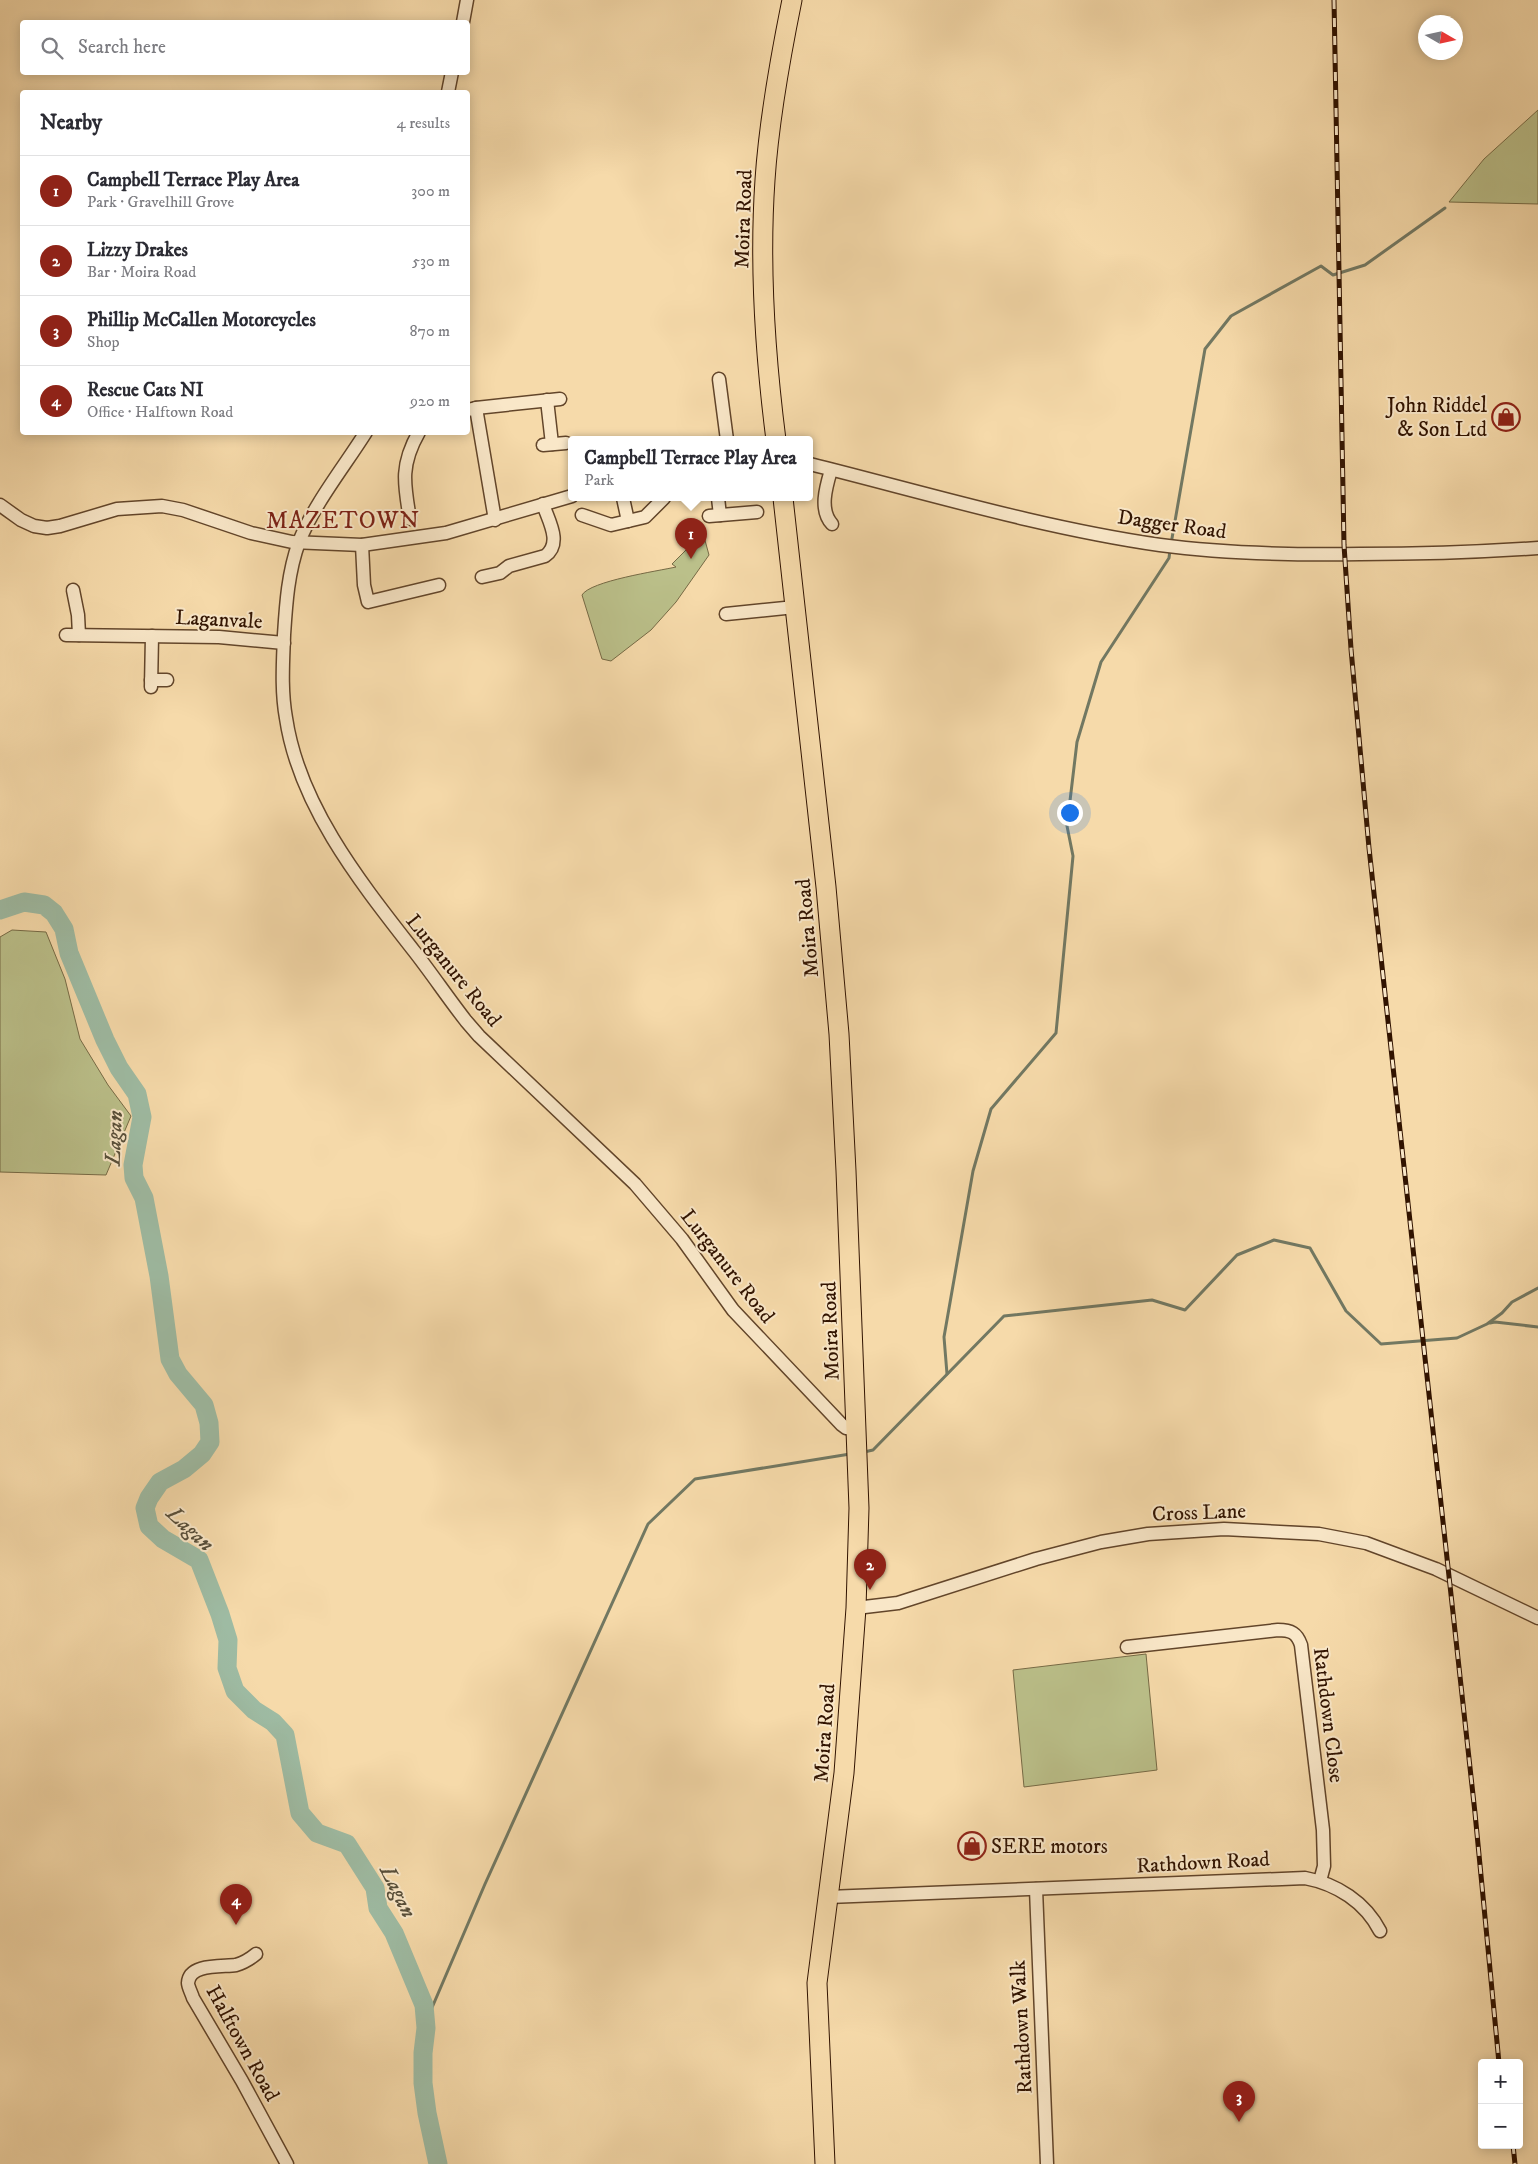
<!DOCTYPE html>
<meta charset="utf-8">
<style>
:root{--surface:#fff;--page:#f2f2f3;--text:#2b2b33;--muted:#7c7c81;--line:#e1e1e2;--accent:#8f2418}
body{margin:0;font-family:"IM FELL DW Pica",serif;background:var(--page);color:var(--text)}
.controls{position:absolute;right:15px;bottom:15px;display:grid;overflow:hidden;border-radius:5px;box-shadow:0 2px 12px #0003}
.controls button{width:45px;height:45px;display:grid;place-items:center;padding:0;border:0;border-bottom:1px solid var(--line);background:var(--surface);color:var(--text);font:25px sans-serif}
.compass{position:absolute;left:1418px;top:15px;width:45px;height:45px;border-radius:50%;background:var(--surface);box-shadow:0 2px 12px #0003;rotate:99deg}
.you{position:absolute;left:1069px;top:812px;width:18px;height:18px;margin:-12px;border:4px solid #fff;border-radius:50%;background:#1a73e8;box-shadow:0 0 0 8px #1a73e833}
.badge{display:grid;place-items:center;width:32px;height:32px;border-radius:50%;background:var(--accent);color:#fff;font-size:16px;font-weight:700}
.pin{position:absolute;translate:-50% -41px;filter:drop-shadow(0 1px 2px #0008)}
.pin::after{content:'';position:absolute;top:26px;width:18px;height:15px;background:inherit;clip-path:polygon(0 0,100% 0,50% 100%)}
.popup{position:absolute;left:568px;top:436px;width:245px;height:65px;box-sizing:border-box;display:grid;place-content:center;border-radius:5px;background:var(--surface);filter:drop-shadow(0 1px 4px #0005);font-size:16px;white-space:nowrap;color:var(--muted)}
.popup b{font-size:19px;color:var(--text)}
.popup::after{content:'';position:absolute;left:50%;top:100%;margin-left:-10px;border:10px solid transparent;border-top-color:var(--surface)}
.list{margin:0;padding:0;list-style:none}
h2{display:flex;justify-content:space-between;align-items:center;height:65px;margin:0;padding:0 20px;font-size:21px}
h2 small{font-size:16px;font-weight:400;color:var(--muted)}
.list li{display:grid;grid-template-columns:32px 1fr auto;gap:15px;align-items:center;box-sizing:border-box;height:70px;padding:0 20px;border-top:1px solid var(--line)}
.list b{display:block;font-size:19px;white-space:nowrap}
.list p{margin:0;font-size:16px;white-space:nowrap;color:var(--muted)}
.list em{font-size:16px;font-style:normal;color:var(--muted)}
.icon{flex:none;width:28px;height:28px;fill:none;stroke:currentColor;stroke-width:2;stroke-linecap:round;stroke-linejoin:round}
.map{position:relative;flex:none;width:1538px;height:2164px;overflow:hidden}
.search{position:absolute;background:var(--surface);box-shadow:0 2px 12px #0003;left:20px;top:20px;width:450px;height:55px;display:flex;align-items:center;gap:12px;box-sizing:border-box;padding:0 18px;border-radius:5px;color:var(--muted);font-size:19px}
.panel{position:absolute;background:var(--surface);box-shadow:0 2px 12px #0003;left:20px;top:90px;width:450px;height:345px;border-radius:5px}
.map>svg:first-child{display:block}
.green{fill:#bbc08a;stroke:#766a45}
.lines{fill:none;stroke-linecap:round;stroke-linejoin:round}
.stream{stroke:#727862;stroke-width:3}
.river{stroke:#9ebba3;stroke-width:19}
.minor-casing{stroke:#62452a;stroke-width:15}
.highway-casing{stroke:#311300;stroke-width:21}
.minor{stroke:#f9e7c8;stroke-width:12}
.highway{stroke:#f6daaa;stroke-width:19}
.rail-casing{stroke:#311300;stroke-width:5}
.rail{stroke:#f9e7c8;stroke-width:3;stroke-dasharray:9;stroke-linecap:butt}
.labels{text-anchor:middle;stroke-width:4;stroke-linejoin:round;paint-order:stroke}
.street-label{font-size:21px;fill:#311300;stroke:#f9e7c8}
.poi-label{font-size:21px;fill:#311300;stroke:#f9e7c8;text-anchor:end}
.water-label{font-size:22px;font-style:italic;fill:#574e39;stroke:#f9e7c8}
.quarter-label{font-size:24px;letter-spacing:1px;fill:#7a1f14;stroke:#f9e7c8}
</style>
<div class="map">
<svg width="1538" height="2164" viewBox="0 0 1538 2164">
<rect width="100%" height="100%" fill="#f6daaa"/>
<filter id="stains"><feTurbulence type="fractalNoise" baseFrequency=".004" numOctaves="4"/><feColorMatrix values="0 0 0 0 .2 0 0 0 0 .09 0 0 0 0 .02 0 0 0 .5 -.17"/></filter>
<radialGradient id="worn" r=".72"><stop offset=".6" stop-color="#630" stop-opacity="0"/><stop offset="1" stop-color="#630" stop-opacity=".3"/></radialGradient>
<!-- green -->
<g class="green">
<polygon points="1538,110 1538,204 1449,202 1484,159"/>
<path d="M703 533 709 555 676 602 651 630 611 661 602 659 582 595C590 581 658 571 676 567L672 564Z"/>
<polygon points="12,930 46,932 65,979 80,1039 108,1085 131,1116 106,1175 0,1172 0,937"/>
<polygon points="1146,1654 1157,1770 1024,1787 1013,1670"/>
</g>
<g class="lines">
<!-- stream -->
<g class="stream">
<polyline points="1171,544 1205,349 1231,316 1321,266 1333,275 1365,265 1445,208"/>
<polyline points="1490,1323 1495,1322 1538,1327"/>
<polyline points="947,1374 944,1337 973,1171 991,1109 1056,1033 1073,856 1067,826 1077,742 1101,662 1169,558 1170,550"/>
<polyline points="864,1452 873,1450 1004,1316 1152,1300 1185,1310 1237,1255 1274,1240 1310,1248 1346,1311 1381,1344 1457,1338 1487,1324 1502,1313 1512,1302 1538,1288"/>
<polyline points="425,2024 485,1884 648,1524 695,1479 850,1454"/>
</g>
<!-- river -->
<polyline class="river" points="0,910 24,902 44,905 54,913 64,929 69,953 105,1040 119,1068 137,1094 142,1117 133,1165 134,1178 144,1198 159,1276 170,1359 178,1374 204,1405 209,1423 210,1442 202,1454 184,1469 160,1482 149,1498 145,1508 149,1526 163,1539 199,1560 220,1614 228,1640 227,1668 235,1691 254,1710 273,1722 285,1735 300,1813 317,1833 347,1844 375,1888 378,1908 394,1933 424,2005 426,2028 423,2053 423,2083 427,2113 438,2164"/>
<defs>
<g id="minor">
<polyline points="463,22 467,0"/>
<polyline points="448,92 452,72"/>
<polyline points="719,379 727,440"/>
<polyline points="547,400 552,444"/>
<polyline points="476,408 560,399"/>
<polyline points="468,410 476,408 495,520"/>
<path d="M366 432C344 467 314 504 299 542 288 572 286 604 284 635 283 663 281 690 286 718 299 806 361 883 414 951 432 974 448 998 466 1021L479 1036 635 1184 682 1239 733 1310 842 1425 846 1428 855 1429"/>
<polyline points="543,445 566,443"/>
<path d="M810 464C926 493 1042 528 1160 545 1227 554 1293 555 1360 554 1420 554 1479 552 1538 548"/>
<path d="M831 470C826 487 819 510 832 524"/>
<polyline points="623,498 628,521"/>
<polyline points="718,498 720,515"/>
<polyline points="0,505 21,520 34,526 47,528 60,526 117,509 162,506 183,510 251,533 292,542 362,545 446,533 572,496"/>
<polyline points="582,515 611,525 645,517 664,498"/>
<polyline points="709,516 757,512"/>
<path d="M410 519C404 484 400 465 419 432"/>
<polyline points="362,545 364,585 368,602 439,585"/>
<path d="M482 577 500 573 509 566 545 556C563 543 548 520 543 504"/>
<polyline points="73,590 78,615 79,635"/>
<polyline points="726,614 795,607"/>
<polyline points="66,635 219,637 284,643"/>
<polyline points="151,680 167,680"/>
<polyline points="151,687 152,636"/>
<polyline points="856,1608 898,1603 1036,1559 1101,1542 1148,1534 1224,1529 1319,1534 1366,1543 1436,1569 1538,1618"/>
<path d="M1127 1647 1278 1630C1291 1630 1297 1633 1301 1645L1323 1830 1324 1866 1320 1881"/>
<polyline points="1036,1889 1047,2164"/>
<path d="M828 1897 1305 1878C1337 1884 1365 1902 1380 1931"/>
<path d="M256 1954C250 1959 243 1963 236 1965 223 1967 189 1963 188 1983 188 1987 192 1994 193 1998L242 2081 287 2164"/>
</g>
<g id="highway">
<path d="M776 440C765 354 759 267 765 180 769 119 780 59 792 0"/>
<polyline points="783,498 826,887 839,1034 846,1171 859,1508 856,1608 844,1773 817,1983 825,2164"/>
</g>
</defs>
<!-- minor casing -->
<use href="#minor" class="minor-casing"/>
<!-- highway casing -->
<use href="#highway" class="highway-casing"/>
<!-- minor -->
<use href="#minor" class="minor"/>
<!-- highway -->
<use href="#highway" class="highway"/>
<defs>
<g id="rail">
<polyline points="1334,0 1344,545 1351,649 1369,848 1475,1813 1499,2063"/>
<polyline points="1513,2145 1515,2164"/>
</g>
</defs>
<!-- rail casing -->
<use href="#rail" class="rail-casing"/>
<!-- rail -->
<use href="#rail" class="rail"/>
</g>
<!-- icons -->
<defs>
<symbol id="shop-ring" viewBox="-11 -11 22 22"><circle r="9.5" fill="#f9e7c8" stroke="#8f2418" stroke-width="1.5"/><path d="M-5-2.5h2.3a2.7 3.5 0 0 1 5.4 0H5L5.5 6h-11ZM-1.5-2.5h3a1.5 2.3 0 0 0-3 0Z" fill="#8f2418"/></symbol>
</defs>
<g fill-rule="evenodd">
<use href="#shop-ring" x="1490" y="401" width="32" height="32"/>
<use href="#shop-ring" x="956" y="1830" width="32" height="32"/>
</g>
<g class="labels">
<!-- street labels -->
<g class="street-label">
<text transform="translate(743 219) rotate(-88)" y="7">Moira Road</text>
<text transform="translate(1172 524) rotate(8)" y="7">Dagger Road</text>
<text transform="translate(219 619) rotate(3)" y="7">Laganvale</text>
<text transform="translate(807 928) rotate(-95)" y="7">Moira Road</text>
<text transform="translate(454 970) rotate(51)" y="7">Lurganure Road</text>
<text transform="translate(728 1266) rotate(52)" y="7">Lurganure Road</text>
<text transform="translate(830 1331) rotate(-92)" y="7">Moira Road</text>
<text transform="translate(1199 1512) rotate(-2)" y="7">Cross Lane</text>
<text transform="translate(1329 1715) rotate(83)" y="7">Rathdown Close</text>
<text transform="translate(824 1733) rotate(-86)" y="7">Moira Road</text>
<text transform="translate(1203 1862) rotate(-3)" y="7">Rathdown Road</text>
<text transform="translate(1021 2027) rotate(-93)" y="7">Rathdown Walk</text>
<text transform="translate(243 2043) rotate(61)" y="7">Halftown Road</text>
</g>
<!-- poi labels -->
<g class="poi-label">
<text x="1487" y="412">John Riddel<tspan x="1487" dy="24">&amp; Son Ltd</tspan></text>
<text x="991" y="1853" text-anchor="start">SERE motors</text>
</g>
<!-- water labels -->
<g class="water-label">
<text transform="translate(113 1138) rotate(-87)" y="8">Lagan</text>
<text transform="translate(191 1528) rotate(43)" y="8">Lagan</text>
<text transform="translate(399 1891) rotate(64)" y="8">Lagan</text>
</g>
<!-- quarter labels -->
<g class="quarter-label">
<text x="343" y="528">MAZETOWN</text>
</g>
</g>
<rect width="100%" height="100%" filter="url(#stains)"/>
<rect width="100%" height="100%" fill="url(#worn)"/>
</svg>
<div class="controls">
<button>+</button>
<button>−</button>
</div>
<svg class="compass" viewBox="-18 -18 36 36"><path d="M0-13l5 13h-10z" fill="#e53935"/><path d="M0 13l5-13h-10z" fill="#7c7c81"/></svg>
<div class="you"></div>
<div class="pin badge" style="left:691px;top:559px">1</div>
<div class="popup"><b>Campbell Terrace Play Area</b>Park</div>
<div class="pin badge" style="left:870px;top:1590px">2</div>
<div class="pin badge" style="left:1239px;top:2122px">3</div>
<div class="pin badge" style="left:236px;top:1925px">4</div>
<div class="search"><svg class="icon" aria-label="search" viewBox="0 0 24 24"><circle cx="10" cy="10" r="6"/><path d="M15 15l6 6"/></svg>Search here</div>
<section class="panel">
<h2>Nearby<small>4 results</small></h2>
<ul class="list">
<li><span class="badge">1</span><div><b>Campbell Terrace Play Area</b><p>Park · Gravelhill Grove</p></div><em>300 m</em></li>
<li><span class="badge">2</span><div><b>Lizzy Drakes</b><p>Bar · Moira Road</p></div><em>530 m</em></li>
<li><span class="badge">3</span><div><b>Phillip McCallen Motorcycles</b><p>Shop</p></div><em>870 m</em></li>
<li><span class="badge">4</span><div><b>Rescue Cats NI</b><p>Office · Halftown Road</p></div><em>920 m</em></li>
</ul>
</section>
</div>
